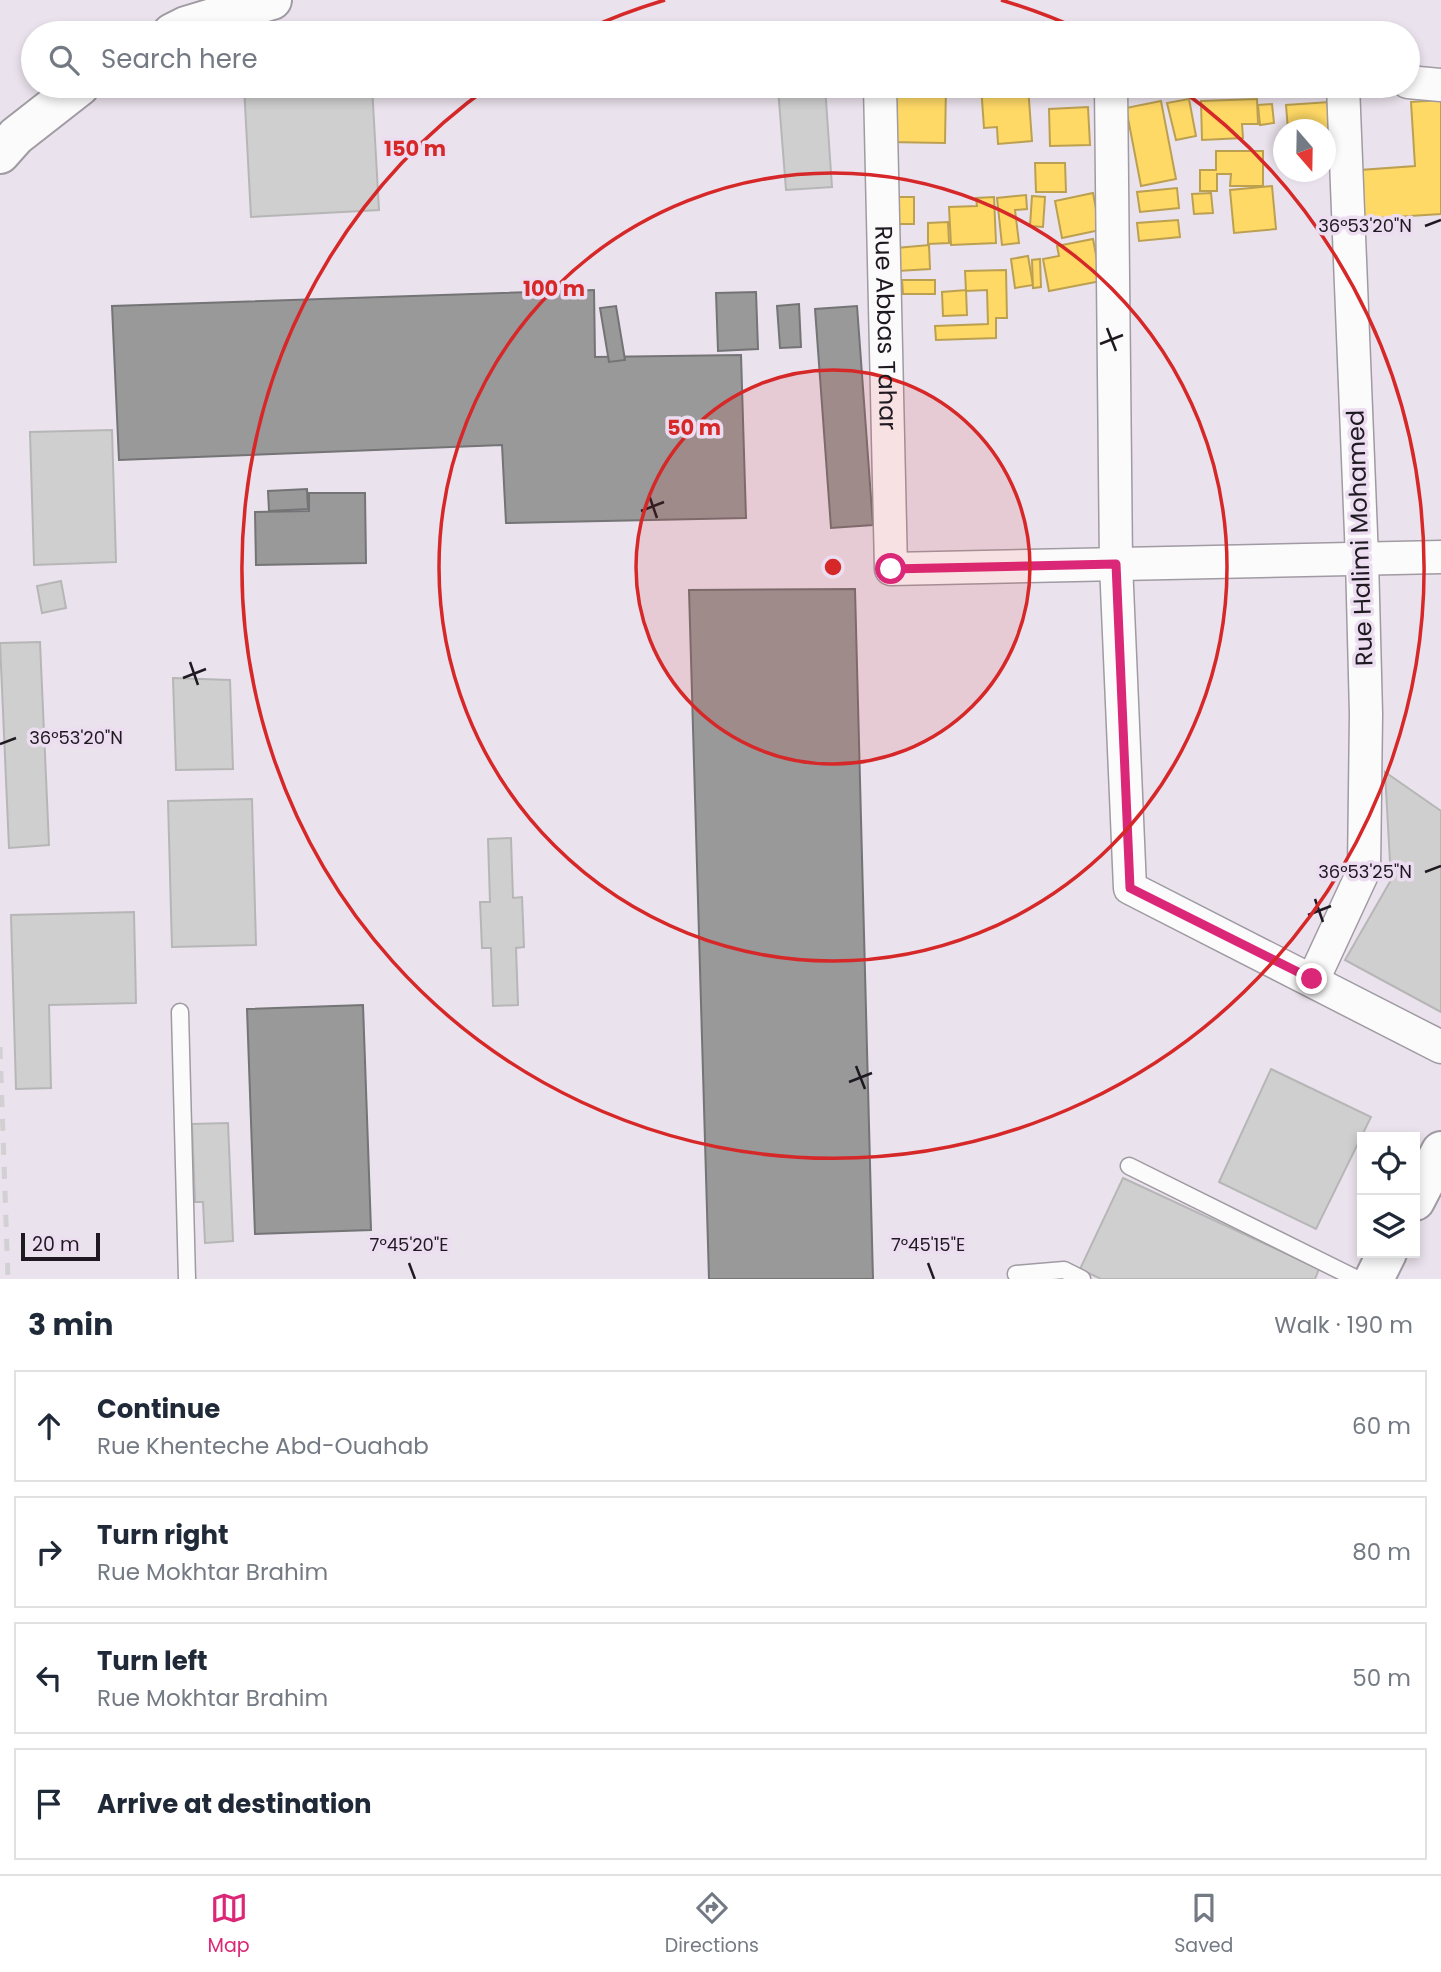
<!DOCTYPE html>
<meta charset="utf-8">
<style>
:root{--surface:#fff;--page:#f6f6f7;--text:#1f2937;--muted:#747a83;--line:#e0e1e3;--accent:#db2777}
body{margin:0;font-family:Poppins,sans-serif;background:var(--page);color:var(--text)}
.controls{position:absolute;right:21px;bottom:21px;display:grid;overflow:hidden;border-radius:0px;box-shadow:0 4px 10px #0003}
.controls button{width:63px;height:63px;display:grid;place-items:center;padding:0;border:0;border-bottom:2px solid var(--line);background:var(--surface);color:var(--text);font:35px sans-serif}
.compass{position:absolute;left:1273px;top:119px;width:63px;height:63px;border-radius:50%;background:var(--surface);box-shadow:0 4px 10px #0003;rotate:160deg}
.scale{position:absolute;left:21px;bottom:18px;width:79px;box-sizing:border-box;padding-left:7px;border:4px solid #1f1a21;border-top:0;font-size:19px;line-height:24px;white-space:nowrap;color:#1f1a21;-webkit-text-stroke:5px #ecddf1;paint-order:stroke}
.stop{position:absolute;width:21px;height:21px;margin:-16px;border:5px solid #db2777;border-radius:50%;background:#fff}
.stop.end{background:#db2777;border-color:#fff;box-shadow:0 2px 7px #0008}
.list{margin:0;padding:0;list-style:none}
h2{display:flex;justify-content:space-between;align-items:center;height:91px;margin:0;padding:0 28px;font-size:30px}
h2 small{font-size:23px;font-weight:400;color:var(--muted)}
.list li{display:grid;grid-template-columns:46px 1fr auto;gap:21px;align-items:center;box-sizing:border-box;height:112px;margin:0 14px 14px;padding:0 14px;border:2px solid var(--line);border-radius:0px}
.list b{display:block;font-size:26px;white-space:nowrap}
.list p{margin:0;font-size:23px;white-space:nowrap;color:var(--muted)}
.list em{font-size:23px;font-style:normal;color:var(--muted)}
.icon{flex:none;width:38px;height:38px;fill:none;stroke:currentColor;stroke-width:2;stroke-linecap:round;stroke-linejoin:round}
.map{position:relative;flex:none;width:1441px;height:1279px;overflow:hidden}
.search{position:absolute;background:var(--surface);box-shadow:0 4px 10px #0003;left:21px;right:21px;top:21px;height:77px;display:flex;align-items:center;gap:18px;box-sizing:border-box;padding:0 24px;border-radius:38px;color:var(--muted);font-size:26px}
.sheet{height:595px;background:var(--surface)}
nav{display:flex;justify-content:space-around;align-items:center;box-sizing:border-box;height:98px;border-top:2px solid var(--line);background:var(--surface);font-size:19px;color:var(--muted)}
nav a{display:grid;justify-items:center;gap:4px}
nav .on{color:var(--accent)}
.map>svg:first-child{display:block}
.homes{fill:#ffd966;stroke:#bca051;stroke-width:2}
.industry{fill:#999;stroke:#747375;stroke-width:2}
.building{fill:#d0cfcf;stroke:#b7b6b7;stroke-width:2}
.lines{fill:none;stroke-linecap:round;stroke-linejoin:round}
.lane-casing{stroke:#a09aa2;stroke-width:19}
.street-casing{stroke:#a09aa2;stroke-width:35}
.primary-casing{stroke:#a09aa2;stroke-width:42}
.highway-casing{stroke:#a09aa2;stroke-width:42}
.lane{stroke:#fcfbfc;stroke-width:16}
.street{stroke:#fcfbfc;stroke-width:32}
.primary{stroke:#fcfbfc;stroke-width:38}
.highway{stroke:#fcfbfc;stroke-width:38}
.rail{stroke:#d2d0d3;stroke-width:5;stroke-dasharray:12 12;stroke-linecap:butt}
.route{stroke:#db2777;stroke-width:9}
.ticks{fill:none;stroke:#1f1a21;stroke-width:2.5}
.ring{fill:none;stroke:#d62828;stroke-width:3.5}
.labels{text-anchor:middle;stroke-width:7;stroke-linejoin:round;paint-order:stroke}
.street-label{font-size:24px;fill:#1f1a21;stroke:#ecddf1}
.ticks-label{font-size:18px;text-anchor:middle;fill:#1f1a21;stroke:#ecddf1;stroke-width:7;stroke-linejoin:round;paint-order:stroke}
.centre{fill:#d62828;stroke:#ecddf1;stroke-width:3.5}
.ring-label{font-size:21px;text-anchor:middle;font-weight:bold;fill:#d62828;stroke:#ecddf1;stroke-width:7;stroke-linejoin:round;paint-order:stroke}
</style>
<div class="map">
<svg width="1441" height="1279" viewBox="0 0 1441 1279">
<rect width="100%" height="100%" fill="#eae2ec"/>
<!-- homes -->
<g class="homes">
<polygon points="889,86 946,86 945,143 888,142"/>
<polygon points="981,86 1028,86 1032,141 998,144 997,127 984,128"/>
<polygon points="1189,99 1196,136 1176,140 1167,103"/>
<polygon points="1257,99 1258,124 1242,124 1243,138 1202,140 1201,101"/>
<polygon points="1441,100 1441,214 1364,219 1360,170 1415,166 1411,102"/>
<polygon points="1161,101 1176,179 1141,186 1126,108"/>
<polygon points="1329,102 1332,138 1326,138 1326,130 1288,130 1286,105"/>
<polygon points="1272,104 1274,123 1260,125 1258,105"/>
<polygon points="1088,107 1090,145 1050,146 1049,109"/>
<polygon points="1216,151 1263,151 1263,186 1230,186 1231,174 1217,174 1217,191 1200,191 1200,170 1216,170"/>
<polygon points="1035,163 1065,163 1066,192 1036,192"/>
<polygon points="1272,186 1276,229 1234,233 1230,190"/>
<polygon points="1177,188 1179,208 1140,212 1137,192"/>
<polygon points="1093,193 1100,230 1062,238 1055,201"/>
<polygon points="1211,193 1213,213 1194,214 1192,194"/>
<polygon points="1026,195 1027,209 1015,210 1019,243 1002,245 997,198"/>
<polygon points="1032,196 1045,197 1043,227 1030,226"/>
<rect x="891" y="197" width="23" height="27"/>
<polygon points="994,197 996,243 951,245 949,207 977,206 976,198"/>
<polygon points="1178,220 1180,237 1139,241 1137,223"/>
<polygon points="948,222 949,243 928,244 928,223"/>
<polygon points="1093,239 1101,281 1049,291 1043,259 1059,256 1057,246"/>
<polygon points="929,245 930,269 898,271 896,248"/>
<polygon points="1028,256 1033,285 1015,288 1011,259"/>
<polygon points="1040,259 1041,287 1033,288 1032,260"/>
<polygon points="1006,270 1007,318 996,318 996,338 936,340 935,326 988,324 987,290 966,291 965,271"/>
<polygon points="902,280 935,280 935,294 903,294"/>
<polygon points="966,290 967,315 943,316 942,292"/>
</g>
<!-- industry -->
<g class="industry">
<polygon points="594,290 595,357 741,355 746,518 506,523 502,445 119,460 112,306"/>
<polygon points="756,292 758,349 718,351 716,293"/>
<polygon points="799,304 801,347 780,348 777,306"/>
<polygon points="616,306 625,360 609,362 600,308"/>
<polygon points="857,306 873,525 831,528 815,309"/>
<polygon points="307,489 308,509 269,511 268,491"/>
<polygon points="309,493 365,493 366,563 256,565 255,512 309,511"/>
<polygon points="855,589 873,1279 709,1279 689,590"/>
<polygon points="363,1005 371,1230 255,1234 247,1009"/>
</g>
<!-- building -->
<g class="building">
<polygon points="244,86 372,86 379,210 251,217"/>
<rect x="817" y="86" width="36" height="4"/>
<polygon points="825,86 832,187 786,190 778,88"/>
<polygon points="112,430 116,562 34,565 30,432"/>
<polygon points="61,581 66,608 42,613 37,586"/>
<polygon points="40,642 49,845 9,848 0,643"/>
<polygon points="173,678 230,680 233,769 176,770"/>
<polygon points="1385,772 1441,811 1441,1012 1345,960 1391,880"/>
<polygon points="252,799 256,945 172,947 168,801"/>
<polygon points="511,838 513,898 522,897 524,947 516,948 518,1005 493,1006 491,948 482,948 480,902 490,902 488,839"/>
<polygon points="134,912 136,1003 49,1005 51,1088 16,1089 11,915"/>
<polygon points="1271,1069 1371,1117 1316,1229 1219,1182"/>
<polygon points="228,1123 233,1241 205,1243 203,1202 195,1202 192,1124"/>
<polygon points="1123,1178 1319,1269 1315,1279 1101,1279 1080,1269"/>
</g>
<g class="lines">
<defs>
<g id="lane">
<polyline points="180,1012 187,1279"/>
<polyline points="1129,1166 1357,1279"/>
<polyline points="1016,1274 1064,1270 1082,1279"/>
</g>
<g id="street">
<polyline points="1408,82 1441,85"/>
<path id="s1" d="M880 86 891 569 1441 557"/>
<polyline points="1111,86 1116,564 1130,888 1441,1047"/>
<polyline points="1313,980 1364,870 1366,714 1362,559 1343,86"/>
</g>
<g id="primary">
<polyline points="1415,1201 1441,1151"/>
<polyline points="1374,1279 1387,1253"/>
</g>
<g id="highway">
<polyline points="172,33 186,26 272,0"/>
<polyline points="0,154 16,136 80,86"/>
</g>
</defs>
<!-- lane casing -->
<use href="#lane" class="lane-casing"/>
<!-- street casing -->
<use href="#street" class="street-casing"/>
<!-- primary casing -->
<use href="#primary" class="primary-casing"/>
<!-- highway casing -->
<use href="#highway" class="highway-casing"/>
<!-- lane -->
<use href="#lane" class="lane"/>
<!-- street -->
<use href="#street" class="street"/>
<!-- primary -->
<use href="#primary" class="primary"/>
<!-- highway -->
<use href="#highway" class="highway"/>
<!-- rail -->
<polyline class="rail" points="0,1047 8,1279"/>
</g>
<g class="lines">
<!-- route -->
<polyline class="route" points="891,569 1116,564 1130,888 1312,979"/>
</g>
<!-- ticks -->
<path class="ticks" d="M1425 226 1441 220M1107 328 1116 351M1100 344 1123 335M649 495 657 518M641 511 664 502M190 662 198 685M183 678 206 669M0 744 16 738M1425 872 1441 866M1315 899 1323 922M1308 915 1331 906M856 1066 865 1089M849 1082 872 1073M409 1263 415 1279M928 1263 934 1279"/>
<!-- distance rings -->
<circle cx="833" cy="567" r="197" fill="#d62828" fill-opacity=".12"/>
<g class="ring">
<circle cx="833" cy="567" r="197"/>
<circle cx="833" cy="567" r="394"/>
<path d="M583 31A591 591 0 0 1 665 0M1001 0A591 591 0 0 1 1083 31M1176 86A591 591 0 1 1 490 86"/>
</g>
<g class="labels">
<!-- street labels -->
<g class="street-label">
<text dy="8" stroke="none"><textPath href="#s1" startOffset="242">Rue Abbas Tahar</textPath></text>
<text transform="translate(1360 538) rotate(-92)" y="8">Rue Halimi Mohamed</text>
</g>
</g>
<g class="ticks-label">
<text x="1365" y="232">36°53'20"N</text>
<text x="76" y="744">36°53'20"N</text>
<text x="1365" y="878">36°53'25"N</text>
<text x="409" y="1251">7°45'20"E</text>
<text x="928" y="1251">7°45'15"E</text>
</g>
<circle cx="833" cy="567" r="10" class="centre"/>
<g class="ring-label">
<text x="415" y="156">150 m</text>
<text x="554" y="296">100 m</text>
<text x="694" y="435">50 m</text>
</g>
</svg>
<div class="controls">
<button><svg class="icon" aria-label="locate" viewBox="0 0 24 24"><circle cx="12" cy="12" r="6"/><path d="M12 2v4M12 18v4M2 12h4M18 12h4"/></svg></button>
<button><svg class="icon" aria-label="layers" viewBox="0 0 24 24"><path d="M12 4l9 5-9 5-9-5zM3 14l9 5 9-5"/></svg></button>
</div>
<svg class="compass" viewBox="-18 -18 36 36"><path d="M0-13l5 13h-10z" fill="#e53935"/><path d="M0 13l5-13h-10z" fill="#747a83"/></svg>
<div class="scale">20 m</div>
<div class="stop" style="left:891px;top:569px"></div>
<div class="stop end" style="left:1312px;top:979px"></div>
<div class="search"><svg class="icon" aria-label="search" viewBox="0 0 24 24"><circle cx="10" cy="10" r="6"/><path d="M15 15l6 6"/></svg>Search here</div>
</div>
<section class="sheet">
<h2>3 min<small>Walk · 190 m</small></h2>
<ul class="list">
<li><svg class="icon" aria-label="ahead" viewBox="0 0 24 24"><path d="M12 20V5M6 11l6-6 6 6"/></svg><div><b>Continue</b><p>Rue Khenteche Abd-Ouahab</p></div><em>60 m</em></li>
<li><svg class="icon" aria-label="right" viewBox="0 0 24 24"><path d="M7 20v-9h11M14 6l5 5-5 5"/></svg><div><b>Turn right</b><p>Rue Mokhtar Brahim</p></div><em>80 m</em></li>
<li><svg class="icon" aria-label="left" viewBox="0 0 24 24"><path d="M17 20v-9H6M10 6l-5 5 5 5"/></svg><div><b>Turn left</b><p>Rue Mokhtar Brahim</p></div><em>50 m</em></li>
<li><svg class="icon" aria-label="arrive" viewBox="0 0 24 24"><path d="M6 21V4h12l-3 4 3 4H6"/></svg><div><b>Arrive at destination</b></div></li>
</ul>
</section>
<nav>
<a class="on"><svg class="icon" aria-label="map" viewBox="0 0 24 24"><path d="M3 6l6-2 6 2 6-2v14l-6 2-6-2-6 2zM9 4v14M15 6v14"/></svg>Map</a>
<a><svg class="icon" aria-label="directions" viewBox="0 0 24 24"><path d="M12 3l9 9-9 9-9-9zM9 14v-3h6M13 9l2 2-2 2"/></svg>Directions</a>
<a><svg class="icon" aria-label="saved" viewBox="0 0 24 24"><path d="M7 4h10v16l-5-4-5 4z"/></svg>Saved</a>
</nav>
